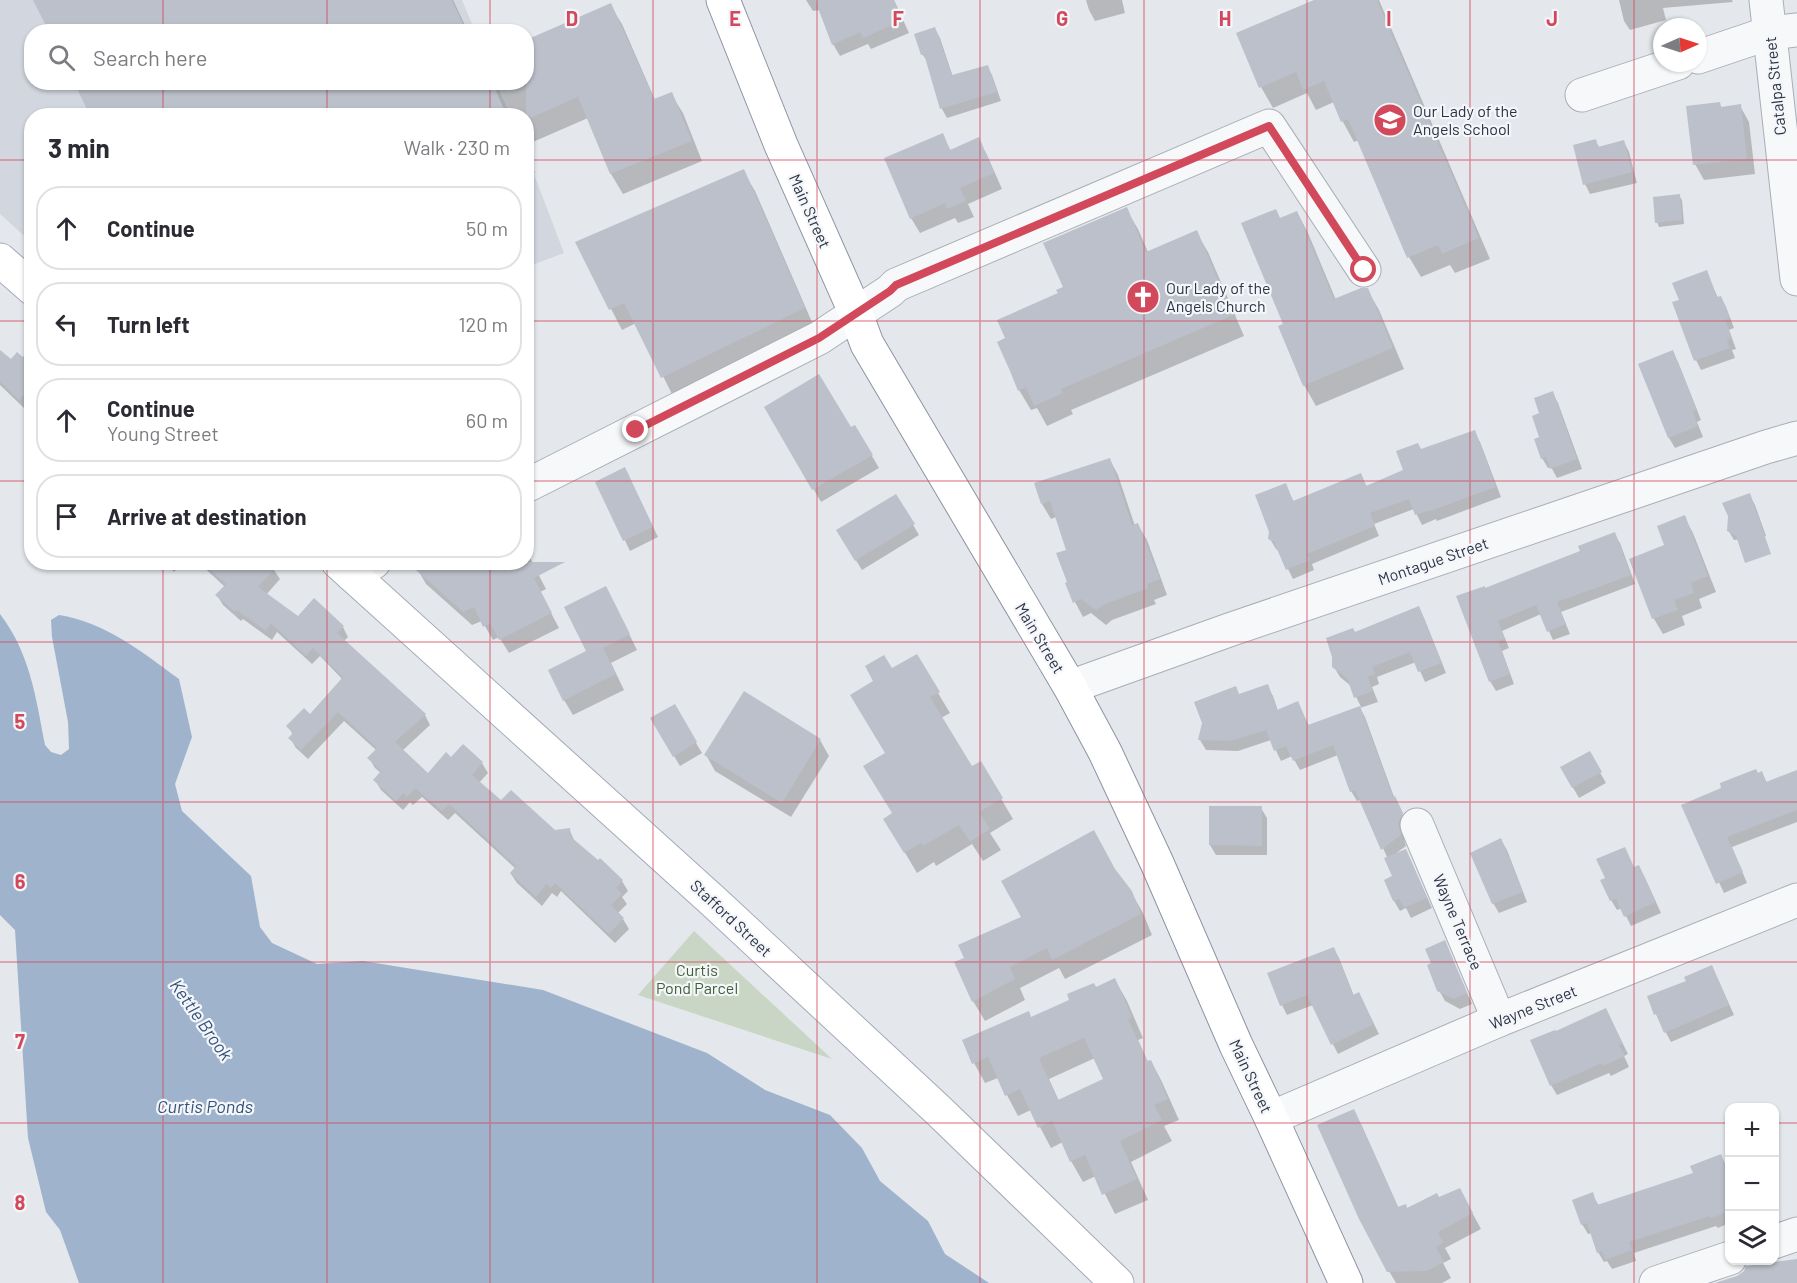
<!DOCTYPE html>
<meta charset="utf-8">
<style>
:root{--surface:#fff;--page:#f7f7f7;--text:#2b2b33;--muted:#7c7c81;--line:#e1e1e2}
body{margin:0;font-family:Barlow,sans-serif;background:var(--page);color:var(--text)}
.controls{position:absolute;right:18px;bottom:18px;display:grid;overflow:hidden;border-radius:12px;box-shadow:0 2px 4px #0004}
.controls button{width:54px;height:54px;display:grid;place-items:center;padding:0;border:0;border-bottom:2px solid var(--line);background:var(--surface);color:var(--text);font:30px sans-serif}
.compass{position:absolute;left:1653px;top:18px;width:54px;height:54px;border-radius:50%;background:var(--surface);box-shadow:0 2px 4px #0004;rotate:87deg}
.stop{position:absolute;width:18px;height:18px;margin:-14px;border:4px solid #d1495b;border-radius:50%;background:#fff}
.stop.end{background:#d1495b;border-color:#fff;box-shadow:0 2px 6px #0008}
.list{margin:0;padding:0;list-style:none}
h2{display:flex;justify-content:space-between;align-items:center;height:78px;margin:0;padding:0 24px;font-size:26px}
h2 small{font-size:20px;font-weight:400;color:var(--muted)}
.list li{display:grid;grid-template-columns:39px 1fr auto;gap:18px;align-items:center;box-sizing:border-box;height:84px;margin:0 12px 12px;padding:0 12px;border:2px solid var(--line);border-radius:24px}
.list b{display:block;font-size:22px;white-space:nowrap}
.list p{margin:0;font-size:20px;white-space:nowrap;color:var(--muted)}
.list em{font-size:20px;font-style:normal;color:var(--muted)}
.icon{flex:none;width:33px;height:33px;fill:none;stroke:currentColor;stroke-width:2;stroke-linecap:round;stroke-linejoin:round}
.map{position:relative;flex:none;width:1797px;height:1283px;overflow:hidden}
.search{position:absolute;background:var(--surface);box-shadow:0 2px 4px #0004;left:24px;top:24px;width:510px;height:66px;display:flex;align-items:center;gap:15px;box-sizing:border-box;padding:0 21px;border-radius:24px;color:var(--muted);font-size:22px}
.panel{position:absolute;background:var(--surface);box-shadow:0 2px 4px #0004;left:24px;top:108px;width:510px;height:462px;border-radius:24px}
.map>svg:first-child{display:block}
.built{fill:#d2d6de}
.green{fill:#c9d6c5}
.water{fill:#9fb4cc}
.shadow{fill:#0003;fill-rule:evenodd}
.building{fill:#bbc0ca;fill-rule:evenodd}
.lines{fill:none;stroke-linecap:round;stroke-linejoin:round}
.minor-casing{stroke:#a9aeb7;stroke-width:35}
.major-casing{stroke:#a3abb8;stroke-width:35}
.highway-casing{stroke:#8b94a3;stroke-width:35}
.minor{stroke:#f7f8fa;stroke-width:33}
.major{stroke:#fff;stroke-width:33}
.highway{stroke:#fff;stroke-width:33}
.route{stroke:#d1495b;stroke-width:8}
.grid{fill:none;stroke:#d1495b;stroke-width:1.5;stroke-opacity:0.55}
.labels{text-anchor:middle;stroke-width:4.5;stroke-linejoin:round;paint-order:stroke}
.street-label{font-size:16px;fill:#2b3445;stroke:#f4f6f9}
.poi-label{font-size:16px;fill:#2b3445;stroke:#f4f6f9;text-anchor:start}
.park-label{font-size:16px;fill:#3f6138;stroke:#f4f6f9}
.water-label{font-size:18px;font-style:italic;fill:#34527a;stroke:#f4f6f9}
.grid-label{font-size:20px;text-anchor:middle;font-weight:bold;fill:#d1495b;stroke:#f4f6f9;stroke-width:4.5;stroke-linejoin:round;paint-order:stroke}
</style>
<div class="map">
<svg width="1797" height="1283" viewBox="0 0 1797 1283">
<rect width="100%" height="100%" fill="#e4e7ec"/>
<!-- built -->
<g class="built">
<polygon points="0,0 462,0 475,31 32,32 32,82 496,83 510,115 32,116 31,242 0,214"/>
<polygon points="527,156 564,253 527,267 526,267"/>
</g>
<!-- green -->
<polygon class="green" points="694,931 832,1059 638,995"/>
<!-- water -->
<path class="water" d="M0 614C30 653 36 698 45 745L51 752 61 755 69 749 68 722 52 637 51 620 59 615C105 622 142 652 179 679L192 737 175 784 182 811 251 876 260 927 272 943 317 964 363 961 543 990 707 1053 765 1090 830 1115 862 1148 880 1181 928 1221 945 1254 989 1283H79L60 1230 46 1212 28 1138 15 930 0 915Z"/>
<!-- shadow -->
<g class="shadow">
<polygon points="41,0 453,0 468,32 50,32"/>
<polygon points="806,0 894,0 909,33 871,49 868,44 840,56 833,44 820,10 813,11"/>
<polygon points="1086,0 1122,0 1125,13 1095,21 1089,10"/>
<polygon points="1317,0 1379,0 1490,259 1455,273 1450,265 1421,277 1409,257 1359,140 1354,142 1343,122 1334,102 1316,110 1307,93 1273,108 1261,87 1238,33"/>
<polygon points="1619,0 1732,0 1733,2 1663,8 1666,20 1630,30 1624,21"/>
<polygon points="610,5 622,24 655,100 671,94 683,113 702,161 623,194 611,174 588,118 526,145 526,116 92,116 76,82 526,82"/>
<polygon points="935,29 940,38 953,77 987,66 992,75 1001,101 947,118 942,109 928,62 922,54"/>
<polygon points="1719,104 1722,108 1740,106 1749,122 1755,174 1704,180 1695,164"/>
<polygon points="942,135 951,151 978,139 987,155 1002,189 968,204 974,217 958,223 955,218 920,233 911,218"/>
<polygon points="1595,141 1600,148 1624,142 1629,152 1637,183 1590,194 1585,184"/>
<polygon points="526,155 535,173 526,177"/>
<polygon points="743,171 755,191 815,329 674,398 636,323 622,330 577,243"/>
<polygon points="1679,196 1682,200 1684,224 1659,227 1657,222"/>
<polygon points="1126,209 1138,229 1148,252 1196,232 1208,252 1244,336 1071,410 1073,414 1047,426 1037,408 1031,410 1019,390 1007,339 1060,294"/>
<polygon points="1297,212 1308,233 1336,300 1367,289 1379,310 1404,369 1316,406 1304,385 1285,324 1280,219"/>
<polygon points="1706,272 1718,298 1721,297 1726,307 1734,328 1729,330 1736,349 1732,350 1735,358 1701,370 1696,360 1674,303 1680,300"/>
<polygon points="0,352 11,361 22,358 28,352 32,355 32,411 27,407 25,409 0,385"/>
<polygon points="1672,352 1678,362 1701,420 1697,422 1703,437 1675,448 1669,438 1640,365"/>
<polygon points="1552,393 1558,403 1582,469 1557,478 1551,467 1548,468 1542,458 1541,414"/>
<polygon points="766,408 850,430 855,427 879,468 821,502"/>
<polygon points="1474,432 1480,442 1501,497 1437,521 1436,519 1422,525 1414,509 1374,524 1379,536 1312,564 1314,570 1293,579 1279,551 1276,549 1270,539 1285,485 1294,502 1361,475 1367,487 1405,471 1421,450"/>
<polygon points="1110,460 1118,475 1135,526 1138,525 1147,540 1167,595 1154,600 1156,604 1112,620 1106,625 1091,613 1083,617 1075,602 1068,583 1068,551 1056,517 1051,519 1042,504"/>
<polygon points="630,479 658,537 630,551 597,482"/>
<polygon points="1749,495 1755,505 1766,536 1734,540 1728,530"/>
<polygon points="896,496 919,535 862,570 838,531"/>
<polygon points="1684,517 1693,533 1716,592 1699,599 1702,608 1682,616 1685,625 1663,634 1654,619 1631,560 1666,546"/>
<polygon points="1614,534 1620,543 1635,584 1561,612 1570,634 1553,640 1541,614 1502,631 1509,648 1502,651 1514,684 1496,691 1490,681 1485,589 1582,552"/>
<polygon points="526,550 546,589 540,592 559,628 509,653 499,637 493,640 482,621 472,625 426,584 418,570 526,562"/>
<polygon points="164,562 183,562 174,572"/>
<polygon points="198,562 267,562 274,570 280,579 266,595 298,618 343,627 348,637 344,641 425,715 430,725 402,751 428,775 452,759 463,746 482,763 488,773 479,783 502,802 555,831 569,829 575,842 598,862 600,860 622,881 628,891 622,897 627,904 617,914 623,919 629,929 615,943 561,891 557,897 552,893 542,906 517,883 511,874 516,869 455,813 448,820 422,797 413,805 410,802 403,810 381,790 375,780 381,773 375,768 369,758 376,750 344,721 308,759 296,748 290,738 293,735 288,726 310,716 343,680 320,656 312,664 277,632 272,640 243,619 241,621 223,605 217,595 225,587"/>
<polygon points="614,603 637,650 611,663 624,690 573,715 564,700"/>
<polygon points="1419,608 1424,618 1446,673 1425,682 1416,662 1377,677 1379,684 1372,687 1378,702 1360,708 1365,717 1394,797 1407,824 1403,834 1406,846 1395,854 1406,850 1432,908 1411,918 1406,908 1400,911 1394,901 1386,881 1394,877 1388,859 1361,800 1357,801 1351,791 1338,755 1300,770 1292,756 1281,761 1271,740 1238,751 1206,750 1200,740 1204,723 1240,696 1267,686 1273,696 1278,711 1298,703 1309,726 1361,707 1351,686 1340,677 1334,667 1355,634"/>
<polygon points="916,656 950,713 941,718 971,768 980,763 1013,819 990,833 1001,850 983,861 972,844 936,866 934,862 917,873 885,819 894,814 887,753 892,670"/>
<polygon points="674,706 702,753 680,766 652,719"/>
<polygon points="820,740 829,756 791,817 715,771 706,755"/>
<polygon points="1589,753 1606,783 1579,798 1562,768"/>
<polygon points="1797,772 1797,822 1732,847 1747,883 1724,893 1683,806 1762,773 1767,783"/>
<polygon points="1210,807 1261,808 1267,818 1267,855 1216,855 1210,845"/>
<polygon points="1501,840 1507,850 1527,902 1499,913 1493,903"/>
<polygon points="1634,868 1644,876 1661,913 1631,926 1622,908 1617,910 1611,900 1607,879"/>
<polygon points="1116,873 1131,892 1143,913 1152,935 1065,979 1059,968 1020,988 1025,1000 985,1021 973,1001 956,963"/>
<polygon points="1445,942 1472,1004 1460,1009 1445,1001 1439,990 1433,964"/>
<polygon points="1333,948 1339,958 1354,996 1364,1004 1379,1034 1338,1054 1313,1005 1287,1015 1282,1005"/>
<polygon points="1717,977 1734,1015 1671,1042 1656,1014 1649,997"/>
<path d="M1115 980 1127 1001 1143 1038 1138 1040 1148 1062 1151 1061 1162 1082 1179 1120 1164 1126 1172 1141 1131 1162 1148 1200 1115 1214 1096 1176 1083 1182 1071 1161 1063 1142 1051 1148 1031 1110 1018 1116 998 1078 985 1083 974 1063 1031 1018ZM1095 1058 1105 1080 1059 1101 1049 1079Z"/>
<polygon points="1606,1010 1628,1054 1624,1056 1629,1067 1611,1076 1609,1073 1557,1095 1551,1085 1555,1033"/>
<polygon points="1354,1111 1362,1126 1399,1209 1407,1209 1439,1199 1468,1205 1481,1229 1445,1248 1451,1259 1443,1263 1451,1278 1442,1283 1396,1283 1389,1271"/>
<polygon points="1721,1156 1730,1174 1730,1228 1727,1224 1718,1228 1716,1226 1634,1253 1636,1261 1612,1269 1607,1261 1604,1262 1598,1252 1592,1233 1588,1234 1582,1224 1592,1194 1599,1206 1695,1174"/>
</g>
<!-- building -->
<g class="building">
<polygon points="33,0 452,0 467,32 49,32"/>
<polygon points="815,0 894,0 903,20 863,38 860,32 832,45"/>
<polygon points="1314,0 1377,0 1479,238 1442,254 1438,245 1407,258 1348,119 1341,122 1324,81 1303,90 1296,72 1259,88 1236,33"/>
<polygon points="611,3 654,99 672,92 692,141 610,174 578,97 526,120 526,40"/>
<polygon points="935,27 952,75 988,65 997,92 940,109 924,54 921,55 914,34"/>
<polygon points="74,82 492,82 507,116 90,116"/>
<polygon points="1720,102 1721,107 1741,104 1747,159 1693,165 1686,106"/>
<polygon points="943,133 950,150 979,137 994,173 960,188 966,201 947,209 945,203 910,219 884,158"/>
<polygon points="1596,139 1598,147 1624,140 1632,172 1583,185 1573,145"/>
<polygon points="744,169 805,308 661,378 624,303 609,310 575,242"/>
<polygon points="1680,194 1682,220 1655,223 1653,197"/>
<polygon points="1127,207 1146,252 1197,230 1233,315 1061,389 1063,393 1034,406 1026,387 1018,391 1010,371 997,342 1005,338 997,320 1058,293 1056,290 1063,287 1043,243"/>
<polygon points="1276,209 1280,218 1297,211 1334,299 1361,288 1368,288 1393,348 1303,386 1278,326 1283,324 1241,223"/>
<polygon points="1707,270 1717,297 1721,296 1730,318 1725,320 1732,338 1727,340 1730,348 1694,361 1672,302 1679,300 1672,283"/>
<polygon points="0,350 11,359 17,352 32,365 32,387 19,400 0,382"/>
<polygon points="1673,350 1697,410 1693,411 1698,426 1668,438 1638,364"/>
<polygon points="819,374 851,427 855,425 873,455 812,490 764,407"/>
<polygon points="1553,391 1577,459 1550,469 1546,457 1541,459 1534,439 1539,437 1532,416 1539,413 1534,398"/>
<polygon points="1475,430 1496,487 1430,511 1430,510 1415,515 1409,499 1370,513 1375,526 1307,554 1310,560 1286,570 1274,542 1268,539 1269,532 1255,495 1286,483 1293,501 1361,473 1366,486 1403,470 1396,451 1418,443 1421,449"/>
<polygon points="1110,458 1132,525 1138,523 1160,579 1147,584 1148,588 1103,605 1096,610 1081,599 1073,603 1065,583 1067,582 1056,553 1066,550 1050,501 1041,504 1034,483"/>
<polygon points="625,467 653,527 623,541 595,482"/>
<polygon points="1750,493 1771,554 1745,563 1736,536 1727,531 1728,516 1722,503"/>
<polygon points="896,494 915,524 855,561 836,530"/>
<polygon points="1685,515 1708,576 1691,583 1694,593 1674,600 1678,610 1652,619 1629,559 1664,545 1657,526"/>
<polygon points="1615,532 1631,575 1557,602 1566,624 1547,632 1536,605 1498,621 1505,639 1498,641 1510,674 1489,682 1456,596 1485,586 1485,588 1580,551 1578,546"/>
<polygon points="202,562 281,562 258,587 298,616 314,598 344,626 337,633 426,714 395,742 428,773 446,752 451,757 463,744 483,762 472,775 501,800 511,790 555,830 570,828 571,837 598,860 600,858 623,880 616,888 622,894 611,905 624,918 609,934 555,883 551,888 546,884 536,897 510,873 516,866 449,804 442,811 415,788 407,797 403,793 396,801 373,780 381,771 367,758 377,748 338,712 301,750 288,738 293,733 286,726 304,708 310,714 343,677 313,648 306,656 271,623 266,631 237,610 235,612 215,595 226,584"/>
<polygon points="431,562 565,562 534,578 552,613 499,640 490,623 483,627 474,607 463,612 416,570"/>
<polygon points="606,586 630,634 603,648 616,674 563,701 548,670 586,651 564,607"/>
<polygon points="1419,606 1442,663 1418,672 1410,652 1372,667 1375,674 1368,677 1373,691 1354,698 1347,678 1332,667 1332,657 1326,638 1353,628 1355,632"/>
<polygon points="917,654 940,692 930,697 972,766 981,761 1003,798 979,812 990,829 970,842 959,825 923,846 921,843 904,853 883,819 892,813 863,766 885,753 850,695 873,681 865,666 884,655 892,668"/>
<polygon points="1268,684 1277,710 1298,701 1308,725 1360,706 1393,797 1395,796 1403,813 1398,823 1401,835 1381,850 1355,790 1350,792 1333,745 1293,761 1286,746 1274,751 1266,730 1231,741 1198,740 1202,723 1194,702 1236,686 1239,694"/>
<polygon points="744,691 821,739 782,803 704,755"/>
<polygon points="675,704 697,742 673,757 650,718"/>
<polygon points="1590,751 1602,772 1572,788 1560,767"/>
<polygon points="1756,769 1758,773 1762,771 1766,782 1797,770 1797,810 1727,837 1743,872 1716,884 1681,805 1721,788 1720,783"/>
<polygon points="1209,806 1262,806 1262,846 1209,845"/>
<polygon points="1094,830 1115,869 1132,891 1141,914 1052,960 1047,948 1010,967 1015,979 972,1002 954,962 964,958 958,945 1021,917 1001,881"/>
<polygon points="1501,838 1523,892 1492,904 1470,853"/>
<polygon points="1625,847 1634,867 1639,865 1656,902 1624,917 1616,899 1610,901 1600,880 1605,878 1596,859"/>
<polygon points="1406,849 1427,898 1404,908 1399,899 1393,901 1384,880 1392,876 1384,858"/>
<polygon points="1445,940 1467,993 1454,999 1437,991 1427,965 1431,963 1425,949"/>
<polygon points="1334,947 1353,995 1359,992 1374,1024 1331,1045 1307,995 1280,1006 1267,973"/>
<polygon points="1712,965 1729,1005 1664,1033 1656,1014 1654,1015 1647,996 1686,981 1684,977"/>
<path d="M1115 978 1132 1017 1128 1019 1147 1061 1151 1060 1168 1099 1154 1105 1162 1120 1120 1141 1137 1179 1102 1195 1085 1155 1070 1162 1052 1121 1038 1128 1020 1089 1005 1096 988 1057 972 1064 962 1040 1029 1011 1031 1017 1069 1000 1067 994 1094 983 1096 987ZM1084 1038 1103 1079 1058 1100 1039 1058Z"/>
<polygon points="1606,1008 1623,1044 1619,1045 1625,1056 1603,1066 1602,1063 1550,1086 1530,1040 1555,1030 1556,1031"/>
<polygon points="1354,1109 1398,1207 1406,1204 1407,1208 1437,1193 1439,1197 1460,1188 1473,1213 1438,1232 1443,1243 1436,1247 1444,1262 1427,1271 1387,1272 1359,1219 1317,1125"/>
<polygon points="1721,1154 1730,1176 1730,1211 1711,1218 1710,1216 1629,1242 1632,1250 1605,1260 1602,1251 1597,1253 1587,1223 1581,1225 1572,1200 1593,1192 1597,1205 1693,1173 1690,1166"/>
<polygon points="1797,1259 1797,1283 1715,1283 1737,1276 1744,1271 1746,1266"/>
</g>
<g class="lines">
<defs>
<g id="minor">
<polyline points="1766,0 1797,279"/>
<polyline points="1698,57 1769,33 1797,30"/>
<polyline points="1582,95 1678,63"/>
<polyline points="526,486 819,338 890,291 896,285 1269,126 1364,270"/>
<polyline points="351,574 374,562"/>
<polyline points="1070,687 1229,630 1766,447 1797,438"/>
<polyline points="1417,825 1499,1020"/>
<polyline points="1271,1118 1499,1020 1797,900"/>
<polyline points="1774,1242 1797,1234"/>
<polyline points="1656,1283 1730,1258"/>
</g>
<g id="major">
<polyline points="0,260 32,288"/>
<polyline points="338,562 713,901 939,1111 1117,1283"/>
</g>
<polyline id="highway" points="723,0 781,145 856,314 867,344 1070,687 1105,752 1157,863 1236,1045 1271,1118 1346,1283"/>
</defs>
<!-- minor casing -->
<use href="#minor" class="minor-casing"/>
<!-- major casing -->
<use href="#major" class="major-casing"/>
<!-- highway casing -->
<use href="#highway" class="highway-casing"/>
<!-- minor -->
<use href="#minor" class="minor"/>
<!-- major -->
<use href="#major" class="major"/>
<!-- highway -->
<use href="#highway" class="highway"/>
</g>
<g class="lines">
<!-- route -->
<polyline class="route" points="636,430 819,338 890,291 896,285 1269,126 1364,270"/>
</g>
<!-- grid -->
<path class="grid" d="M163 0V32M327 0V32M490 0V32M653 0V1283M817 0V1283M980 0V1283M1144 0V1283M1307 0V1283M1470 0V1283M1634 0V1283M163 82V116M327 82V116M490 82V116M0 160H32M526 160H1797M0 321H32M526 321H1797M0 481H32M526 481H1797M163 562V1283M327 562V1283M490 562V1283M0 642H1797M0 802H1797M0 962H1797M0 1123H1730M1774 1123H1797"/>
<!-- icons -->
<defs>
<symbol id="school-disc" viewBox="-11 -11 22 22"><circle r="9.5" fill="#d1495b" stroke="#f4f6f9"/><path d="M0-5L7-2L0 1L-7-2ZM-4 1L0 2.5L4 1V4Q0 6-4 4Z" fill="#fff"/></symbol>
<symbol id="church-disc" viewBox="-11 -11 22 22"><circle r="9.5" fill="#d1495b" stroke="#f4f6f9"/><path d="M-1.2-6h2.4v3.5h3.3v2.4h-3.3V6h-2.4V-.1h-3.3v-2.4h3.3Z" fill="#fff"/></symbol>
</defs>
<g fill-rule="evenodd">
<use href="#school-disc" x="1371" y="101" width="38" height="38"/>
<use href="#church-disc" x="1124" y="278" width="38" height="38"/>
</g>
<g class="labels">
<!-- street labels -->
<g class="street-label">
<text transform="translate(1775 86) rotate(-96)" y="6">Catalpa Street</text>
<text transform="translate(810 211) rotate(66)" y="6">Main Street</text>
<text transform="translate(1433 561) rotate(-19)" y="6">Montague Street</text>
<text transform="translate(1040 638) rotate(59)" y="6">Main Street</text>
<text transform="translate(731 918) rotate(43)" y="6">Stafford Street</text>
<text transform="translate(1458 922) rotate(67)" y="6">Wayne Terrace</text>
<text transform="translate(1533 1007) rotate(-22)" y="6">Wayne Street</text>
<text transform="translate(1251 1076) rotate(65)" y="6">Main Street</text>
</g>
<!-- poi labels -->
<g class="poi-label">
<text x="1413" y="117">Our Lady of the<tspan x="1413" dy="18">Angels School</tspan></text>
<text x="1166" y="294">Our Lady of the<tspan x="1166" dy="18">Angels Church</tspan></text>
</g>
<!-- park labels -->
<g class="park-label">
<text x="697" y="976">Curtis<tspan x="697" dy="18">Pond Parcel</tspan></text>
</g>
<!-- water labels -->
<g class="water-label">
<text transform="translate(201 1020) rotate(55)" y="6">Kettle Brook</text>
<text x="205" y="1113">Curtis Ponds</text>
</g>
</g>
<g class="grid-label">
<text x="572" y="26">D</text>
<text x="735" y="26">E</text>
<text x="898" y="26">F</text>
<text x="1062" y="26">G</text>
<text x="1225" y="26">H</text>
<text x="1389" y="26">I</text>
<text x="1552" y="26">J</text>
<text x="20" y="729">5</text>
<text x="20" y="889">6</text>
<text x="20" y="1049">7</text>
<text x="20" y="1210">8</text>
</g>
</svg>
<div class="controls">
<button>+</button>
<button>−</button>
<button><svg class="icon" aria-label="layers" viewBox="0 0 24 24"><path d="M12 4l9 5-9 5-9-5zM3 14l9 5 9-5"/></svg></button>
</div>
<svg class="compass" viewBox="-18 -18 36 36"><path d="M0-13l5 13h-10z" fill="#e53935"/><path d="M0 13l5-13h-10z" fill="#7c7c81"/></svg>
<div class="stop" style="left:1364px;top:270px"></div>
<div class="stop end" style="left:636px;top:430px"></div>
<div class="search"><svg class="icon" aria-label="search" viewBox="0 0 24 24"><circle cx="10" cy="10" r="6"/><path d="M15 15l6 6"/></svg>Search here</div>
<section class="panel">
<h2>3 min<small>Walk · 230 m</small></h2>
<ul class="list">
<li><svg class="icon" aria-label="ahead" viewBox="0 0 24 24"><path d="M12 20V5M6 11l6-6 6 6"/></svg><div><b>Continue</b></div><em>50 m</em></li>
<li><svg class="icon" aria-label="left" viewBox="0 0 24 24"><path d="M17 20v-9H6M10 6l-5 5 5 5"/></svg><div><b>Turn left</b></div><em>120 m</em></li>
<li><svg class="icon" aria-label="ahead" viewBox="0 0 24 24"><path d="M12 20V5M6 11l6-6 6 6"/></svg><div><b>Continue</b><p>Young Street</p></div><em>60 m</em></li>
<li><svg class="icon" aria-label="arrive" viewBox="0 0 24 24"><path d="M6 21V4h12l-3 4 3 4H6"/></svg><div><b>Arrive at destination</b></div></li>
</ul>
</section>
</div>
